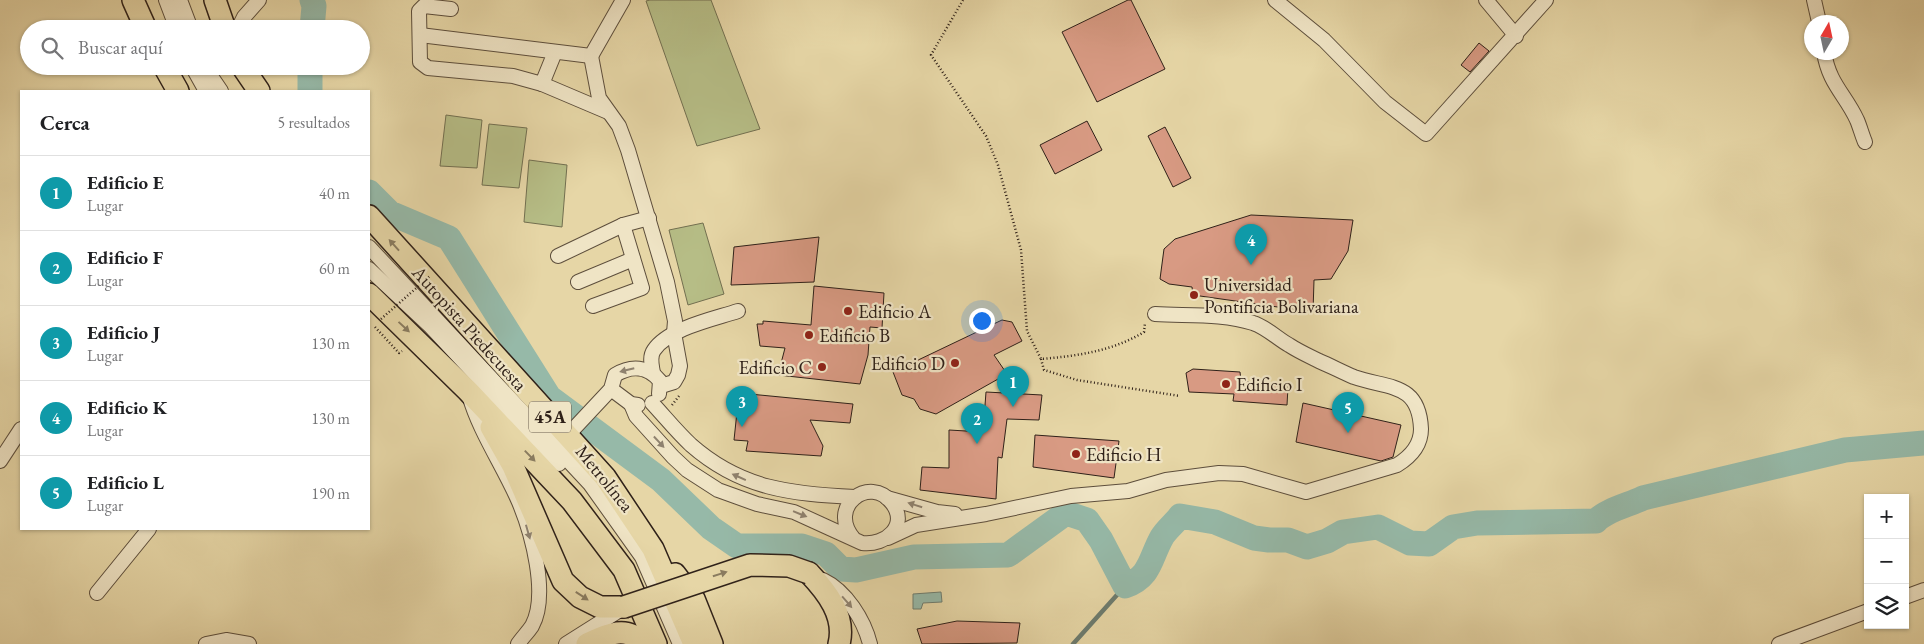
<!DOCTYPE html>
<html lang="es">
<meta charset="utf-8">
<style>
:root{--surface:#fff;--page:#f6f6f6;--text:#202124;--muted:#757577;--line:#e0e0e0;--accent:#8f2418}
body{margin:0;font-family:"EB Garamond",serif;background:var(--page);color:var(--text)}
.controls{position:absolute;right:15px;bottom:15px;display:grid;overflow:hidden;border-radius:0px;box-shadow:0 1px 4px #0004}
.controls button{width:45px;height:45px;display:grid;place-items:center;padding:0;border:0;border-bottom:1px solid var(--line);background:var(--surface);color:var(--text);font:25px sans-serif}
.compass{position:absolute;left:1804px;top:15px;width:45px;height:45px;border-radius:50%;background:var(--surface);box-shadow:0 1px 4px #0004;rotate:9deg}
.you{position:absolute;left:981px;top:320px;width:18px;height:18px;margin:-12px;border:4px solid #fff;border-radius:50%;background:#1a73e8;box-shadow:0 0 0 8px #1a73e833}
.badge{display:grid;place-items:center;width:32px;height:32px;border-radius:50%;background:var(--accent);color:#fff;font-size:16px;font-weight:700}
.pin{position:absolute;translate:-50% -41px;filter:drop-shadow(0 1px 2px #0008)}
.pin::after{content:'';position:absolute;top:26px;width:18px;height:15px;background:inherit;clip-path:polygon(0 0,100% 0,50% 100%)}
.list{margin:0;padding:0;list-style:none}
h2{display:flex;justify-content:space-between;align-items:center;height:65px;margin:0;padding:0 20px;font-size:21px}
h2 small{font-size:16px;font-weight:400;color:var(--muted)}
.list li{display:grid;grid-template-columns:32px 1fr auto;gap:15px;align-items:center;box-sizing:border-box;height:75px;padding:0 20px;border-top:1px solid var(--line)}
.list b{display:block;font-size:19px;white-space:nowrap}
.list p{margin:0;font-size:16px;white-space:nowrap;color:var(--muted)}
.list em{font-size:16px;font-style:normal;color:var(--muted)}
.icon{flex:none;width:28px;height:28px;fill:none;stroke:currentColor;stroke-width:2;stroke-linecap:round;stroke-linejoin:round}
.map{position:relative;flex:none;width:1924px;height:644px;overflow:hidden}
.search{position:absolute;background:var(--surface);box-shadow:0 1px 4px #0004;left:20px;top:20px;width:350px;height:55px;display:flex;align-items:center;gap:12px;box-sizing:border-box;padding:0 18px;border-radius:28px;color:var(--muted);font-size:19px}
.panel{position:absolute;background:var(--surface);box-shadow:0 1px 4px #0004;left:20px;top:90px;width:350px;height:440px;border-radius:0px}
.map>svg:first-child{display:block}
.grass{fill:#b6bd86;stroke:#726f50}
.water{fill:#96b9a8;stroke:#6d7c6f}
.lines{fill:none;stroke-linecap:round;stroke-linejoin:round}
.stream{stroke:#6d7c6f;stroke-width:4.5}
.river{stroke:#96b9a8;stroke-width:25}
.building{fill:#d89a83;stroke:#2f2119}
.minor-casing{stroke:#5d4e3c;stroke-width:16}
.highway-casing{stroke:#2f2119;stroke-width:24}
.path{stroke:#2f2119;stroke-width:2.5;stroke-dasharray:1 2.5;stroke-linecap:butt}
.minor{stroke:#efe4c5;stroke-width:14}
.highway{stroke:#e6d6a6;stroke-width:21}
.highway-bridge-casing{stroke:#2f2119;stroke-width:24;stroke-linecap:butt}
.path-bridge{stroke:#2f2119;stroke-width:2.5;stroke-dasharray:1 2.5;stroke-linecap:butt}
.highway-bridge{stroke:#e6d6a6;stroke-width:21}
.oneway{fill:#8a7c60}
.oneway2{fill:#8f826f}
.poi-dot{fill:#8f2418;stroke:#efe4c5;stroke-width:2}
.labels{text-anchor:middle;stroke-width:4.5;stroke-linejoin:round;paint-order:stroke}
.shield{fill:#efe4c5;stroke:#695c4d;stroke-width:1}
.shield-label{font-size:18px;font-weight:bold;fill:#2f2119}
.poi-label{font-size:19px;fill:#2f2119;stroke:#efe4c5;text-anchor:start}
.street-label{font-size:19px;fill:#2f2119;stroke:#efe4c5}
</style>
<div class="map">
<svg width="1924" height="644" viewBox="0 0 1924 644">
<rect width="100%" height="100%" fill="#e6d6a6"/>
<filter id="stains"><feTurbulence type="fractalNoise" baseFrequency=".004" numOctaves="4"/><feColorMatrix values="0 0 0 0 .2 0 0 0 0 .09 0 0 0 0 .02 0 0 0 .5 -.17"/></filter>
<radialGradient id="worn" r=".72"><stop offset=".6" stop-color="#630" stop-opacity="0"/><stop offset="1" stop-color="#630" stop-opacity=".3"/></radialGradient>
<!-- grass -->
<g class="grass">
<polygon points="650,0 711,0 760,129 697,146 646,1"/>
<polygon points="446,115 482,120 477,168 440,166"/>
<polygon points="489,124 527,128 519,188 482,185"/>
<polygon points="529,160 567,165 562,227 524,222"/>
<polygon points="703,223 724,294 688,305 669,230"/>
</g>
<!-- water -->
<polygon class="water" points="941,592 942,602 923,603 921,609 913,609 913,594"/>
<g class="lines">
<!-- stream -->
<polyline class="stream" points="1073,644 1125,586"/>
<!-- river -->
<g class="river">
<polyline points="312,0 314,6 312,29"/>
<polyline points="310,91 310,66"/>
<path d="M369 192 390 213 449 238 549 397 661 480 711 528 737 546H802L826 554 841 569 856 570 914 557 1008 555 1066 513 1087 520 1101 540 1125 586C1151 577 1150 558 1162 537 1166 530 1175 523 1180 516L1215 522 1254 538 1269 540H1288L1307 547 1327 541 1343 532 1378 527 1410 543 1429 544 1453 527 1477 523 1596 521C1606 510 1629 505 1643 498L1845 450 1924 443"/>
</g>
</g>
<!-- building -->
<g class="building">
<polygon points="1128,0 1131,0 1165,69 1097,102 1062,32"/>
<polygon points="1479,43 1489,51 1470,72 1461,65"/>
<polygon points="1087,121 1102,150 1055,174 1040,145"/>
<polygon points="1165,127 1191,178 1173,187 1148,136"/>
<polygon points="1251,215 1353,220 1348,251 1331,279 1314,280 1313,312 1193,295 1192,287 1169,284 1160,279 1164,249 1175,239"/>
<polygon points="819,237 814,282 731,285 734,247"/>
<polygon points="814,286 884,293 882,328 870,327 868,355 860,384 778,375 785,348 760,346 757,324 763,324 763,321 811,325"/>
<polygon points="1002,320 1012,322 1022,341 994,355 1007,374 936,414 920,409 914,399 902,395 893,372"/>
<polygon points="1193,369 1240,372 1241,381 1288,387 1287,405 1233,401 1234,394 1189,392 1186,373"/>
<polygon points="986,392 1042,395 1039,420 1007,419 1002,458 998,457 996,499 920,490 922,467 949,468 949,430 983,432"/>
<polygon points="739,393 853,404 850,423 810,420 823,446 821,456 746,451 748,441 734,440"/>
<polygon points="1303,403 1401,425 1393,457 1381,461 1296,442"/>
<polygon points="1035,435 1119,441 1114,478 1033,467"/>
<polygon points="957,621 1020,623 1017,643 922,644 917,629"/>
</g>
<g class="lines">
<defs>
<g id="minor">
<polyline points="166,0 177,29"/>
<polyline points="180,0 191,29"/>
<polyline points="1275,0 1324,40 1385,102 1426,134 1546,0"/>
<polyline points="1486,0 1516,36"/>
<polyline points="1814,0 1819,22"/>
<polyline points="451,9 424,6 419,11 420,62 428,68 513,76 542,84 608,112"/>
<polyline points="238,29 244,17 259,0"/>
<polyline points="420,35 591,56 623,0"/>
<path d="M1824 52C1829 84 1845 94 1857 120 1860 127 1862 135 1865 142"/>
<polyline points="591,56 599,98 619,126 628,150 667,282 675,321 674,333 680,366 678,375 674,382 661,386"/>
<polyline points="192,66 206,91"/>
<polyline points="204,66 221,91"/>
<polyline points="542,84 555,52"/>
<polyline points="369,247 590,484 642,557 680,644"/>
<polyline points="558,256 623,225 649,218"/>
<polyline points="369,269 431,327 559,464"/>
<polyline points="578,282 633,259"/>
<polyline points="593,306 642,288 623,225"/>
<path d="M653 373C652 366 649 357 654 350 669 328 714 319 738 311"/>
<polyline points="611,389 631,404 638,405"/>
<path d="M469 395C480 433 503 465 519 502 532 533 549 595 532 626 528 632 522 638 518 644"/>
<path d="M652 403C665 417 677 432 691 445 741 489 791 494 855 497"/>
<path d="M631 404 636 416 673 457 687 470 718 490 757 504 794 512 862 543C886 546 909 525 892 503 870 474 826 507 854 539"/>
<path d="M567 436 611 389 615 375C631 365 648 366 660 381L659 394"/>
<polyline points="0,461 21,429"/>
<polyline points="887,498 937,512 955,514"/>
<path d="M888 538 916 525 986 514 1071 496 1128 491 1166 480 1219 473 1243 474 1306 492 1397 465C1410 457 1421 446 1421 429 1419 382 1388 389 1354 377 1342 372 1331 366 1319 361 1309 356 1298 351 1289 345 1278 339 1266 327 1253 323 1223 313 1186 316 1155 314"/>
<path d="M823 580C846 591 864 620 870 644"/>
<polyline points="97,593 149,529"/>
<polyline points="1905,597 1924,590"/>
<polyline points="206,644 226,640 249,644"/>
<polyline points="566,644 623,608"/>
<polyline points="1779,644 1868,611"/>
</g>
<g id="highway">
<polyline points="133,0 146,29"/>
<polyline points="215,0 225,29"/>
<polyline points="164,66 178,91"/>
<polyline points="242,66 259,91"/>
<polyline points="369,216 605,477 653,549 694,644"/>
<polyline points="369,294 468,391 572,501 624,570 656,644"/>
<polyline points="491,427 513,466 563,581 580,597 600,607 624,607"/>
<path d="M809 573C827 592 846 616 839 644"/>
<polyline points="675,574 694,599 712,644"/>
<path d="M587 644C606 635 627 624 643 644"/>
</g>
</defs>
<!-- minor casing -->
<use href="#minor" class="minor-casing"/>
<!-- highway casing -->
<use href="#highway" class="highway-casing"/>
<!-- path -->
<g class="path">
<path d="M963 0 931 55 986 136 998 165 1021 250 1027 331 1041 359C1077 356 1113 351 1144 332L1145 323"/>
<polyline points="375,327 399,353 402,351"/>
<polyline points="1041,359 1044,370 1077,380 1180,396"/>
<polyline points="672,405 679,396"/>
</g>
<!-- minor -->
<use href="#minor" class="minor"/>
<!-- highway -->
<use href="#highway" class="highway"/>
<defs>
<polyline id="highway-bridge" points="624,607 750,565 789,566 809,573"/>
</defs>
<!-- highway-bridge casing -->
<use href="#highway-bridge" class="highway-bridge-casing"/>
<!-- path-bridge -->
<polyline class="path-bridge" points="381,319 430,276"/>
<!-- highway-bridge -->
<use href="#highway-bridge" class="highway-bridge"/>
</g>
<!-- one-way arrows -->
<defs><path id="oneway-solid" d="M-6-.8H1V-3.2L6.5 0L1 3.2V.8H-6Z" transform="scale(1.25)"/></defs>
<g class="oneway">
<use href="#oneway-solid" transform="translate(394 245) rotate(-132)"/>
<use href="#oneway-solid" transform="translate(404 327) rotate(43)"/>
<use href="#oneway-solid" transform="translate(530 456) rotate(46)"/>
<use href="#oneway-solid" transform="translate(720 574) rotate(-18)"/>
<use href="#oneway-solid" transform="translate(582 596) rotate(33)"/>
</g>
<g class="oneway2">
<use href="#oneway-solid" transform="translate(627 370) rotate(166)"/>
<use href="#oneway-solid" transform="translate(659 442) rotate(47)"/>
<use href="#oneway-solid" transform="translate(739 477) rotate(-156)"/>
<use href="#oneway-solid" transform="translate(915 505) rotate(-163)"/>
<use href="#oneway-solid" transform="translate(800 514) rotate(22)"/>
<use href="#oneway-solid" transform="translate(528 532) rotate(74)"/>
<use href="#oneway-solid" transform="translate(847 602) rotate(49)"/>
</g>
<!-- markers -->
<g class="poi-dot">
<circle cx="1194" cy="295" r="5"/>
<circle cx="848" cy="311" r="5"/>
<circle cx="809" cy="335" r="5"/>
<circle cx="955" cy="363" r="5"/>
<circle cx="822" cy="367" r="5"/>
<circle cx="1226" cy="384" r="5"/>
<circle cx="1076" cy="454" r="5"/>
</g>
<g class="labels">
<!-- shield labels -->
<rect class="shield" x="529" y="401.5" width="42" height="31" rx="4"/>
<g class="shield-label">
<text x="550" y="423">45A</text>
</g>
<!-- poi labels -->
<g class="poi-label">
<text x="1204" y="291">Universidad<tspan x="1204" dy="22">Pontificia Bolivariana</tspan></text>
<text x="858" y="318">Edificio A</text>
<text x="819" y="342">Edificio B</text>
<text x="945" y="370" text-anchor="end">Edificio D</text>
<text x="812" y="374" text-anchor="end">Edificio C</text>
<text x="1236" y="391">Edificio I</text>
<text x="1086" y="461">Edificio H</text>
</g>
<!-- street labels -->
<g class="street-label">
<text transform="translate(470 328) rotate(48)" y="7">Autopista Piedecuesta</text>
<text transform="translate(605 478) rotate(51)" y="7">Metrolínea</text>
</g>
</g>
<rect width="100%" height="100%" filter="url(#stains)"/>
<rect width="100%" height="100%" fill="url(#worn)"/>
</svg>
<div class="controls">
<button>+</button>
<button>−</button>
<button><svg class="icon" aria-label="layers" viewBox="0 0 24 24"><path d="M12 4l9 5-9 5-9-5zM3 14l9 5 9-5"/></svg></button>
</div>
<svg class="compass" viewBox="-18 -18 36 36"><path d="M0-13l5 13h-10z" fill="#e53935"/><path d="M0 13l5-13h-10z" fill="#757577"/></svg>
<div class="you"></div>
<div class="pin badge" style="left:1013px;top:407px;background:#0f9aa8">1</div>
<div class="pin badge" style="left:977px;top:444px;background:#0f9aa8">2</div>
<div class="pin badge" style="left:742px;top:427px;background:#0f9aa8">3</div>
<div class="pin badge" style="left:1251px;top:265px;background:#0f9aa8">4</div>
<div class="pin badge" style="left:1348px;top:433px;background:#0f9aa8">5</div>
<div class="search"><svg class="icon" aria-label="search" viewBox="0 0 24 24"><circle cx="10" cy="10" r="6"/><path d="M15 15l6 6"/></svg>Buscar aquí</div>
<section class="panel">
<h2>Cerca<small>5 resultados</small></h2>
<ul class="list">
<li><span class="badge" style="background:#0f9aa8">1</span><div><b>Edificio E</b><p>Lugar</p></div><em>40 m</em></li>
<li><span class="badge" style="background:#0f9aa8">2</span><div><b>Edificio F</b><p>Lugar</p></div><em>60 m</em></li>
<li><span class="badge" style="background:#0f9aa8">3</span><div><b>Edificio J</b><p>Lugar</p></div><em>130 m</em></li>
<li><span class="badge" style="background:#0f9aa8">4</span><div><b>Edificio K</b><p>Lugar</p></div><em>130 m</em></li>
<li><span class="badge" style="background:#0f9aa8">5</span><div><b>Edificio L</b><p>Lugar</p></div><em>190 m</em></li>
</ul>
</section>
</div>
